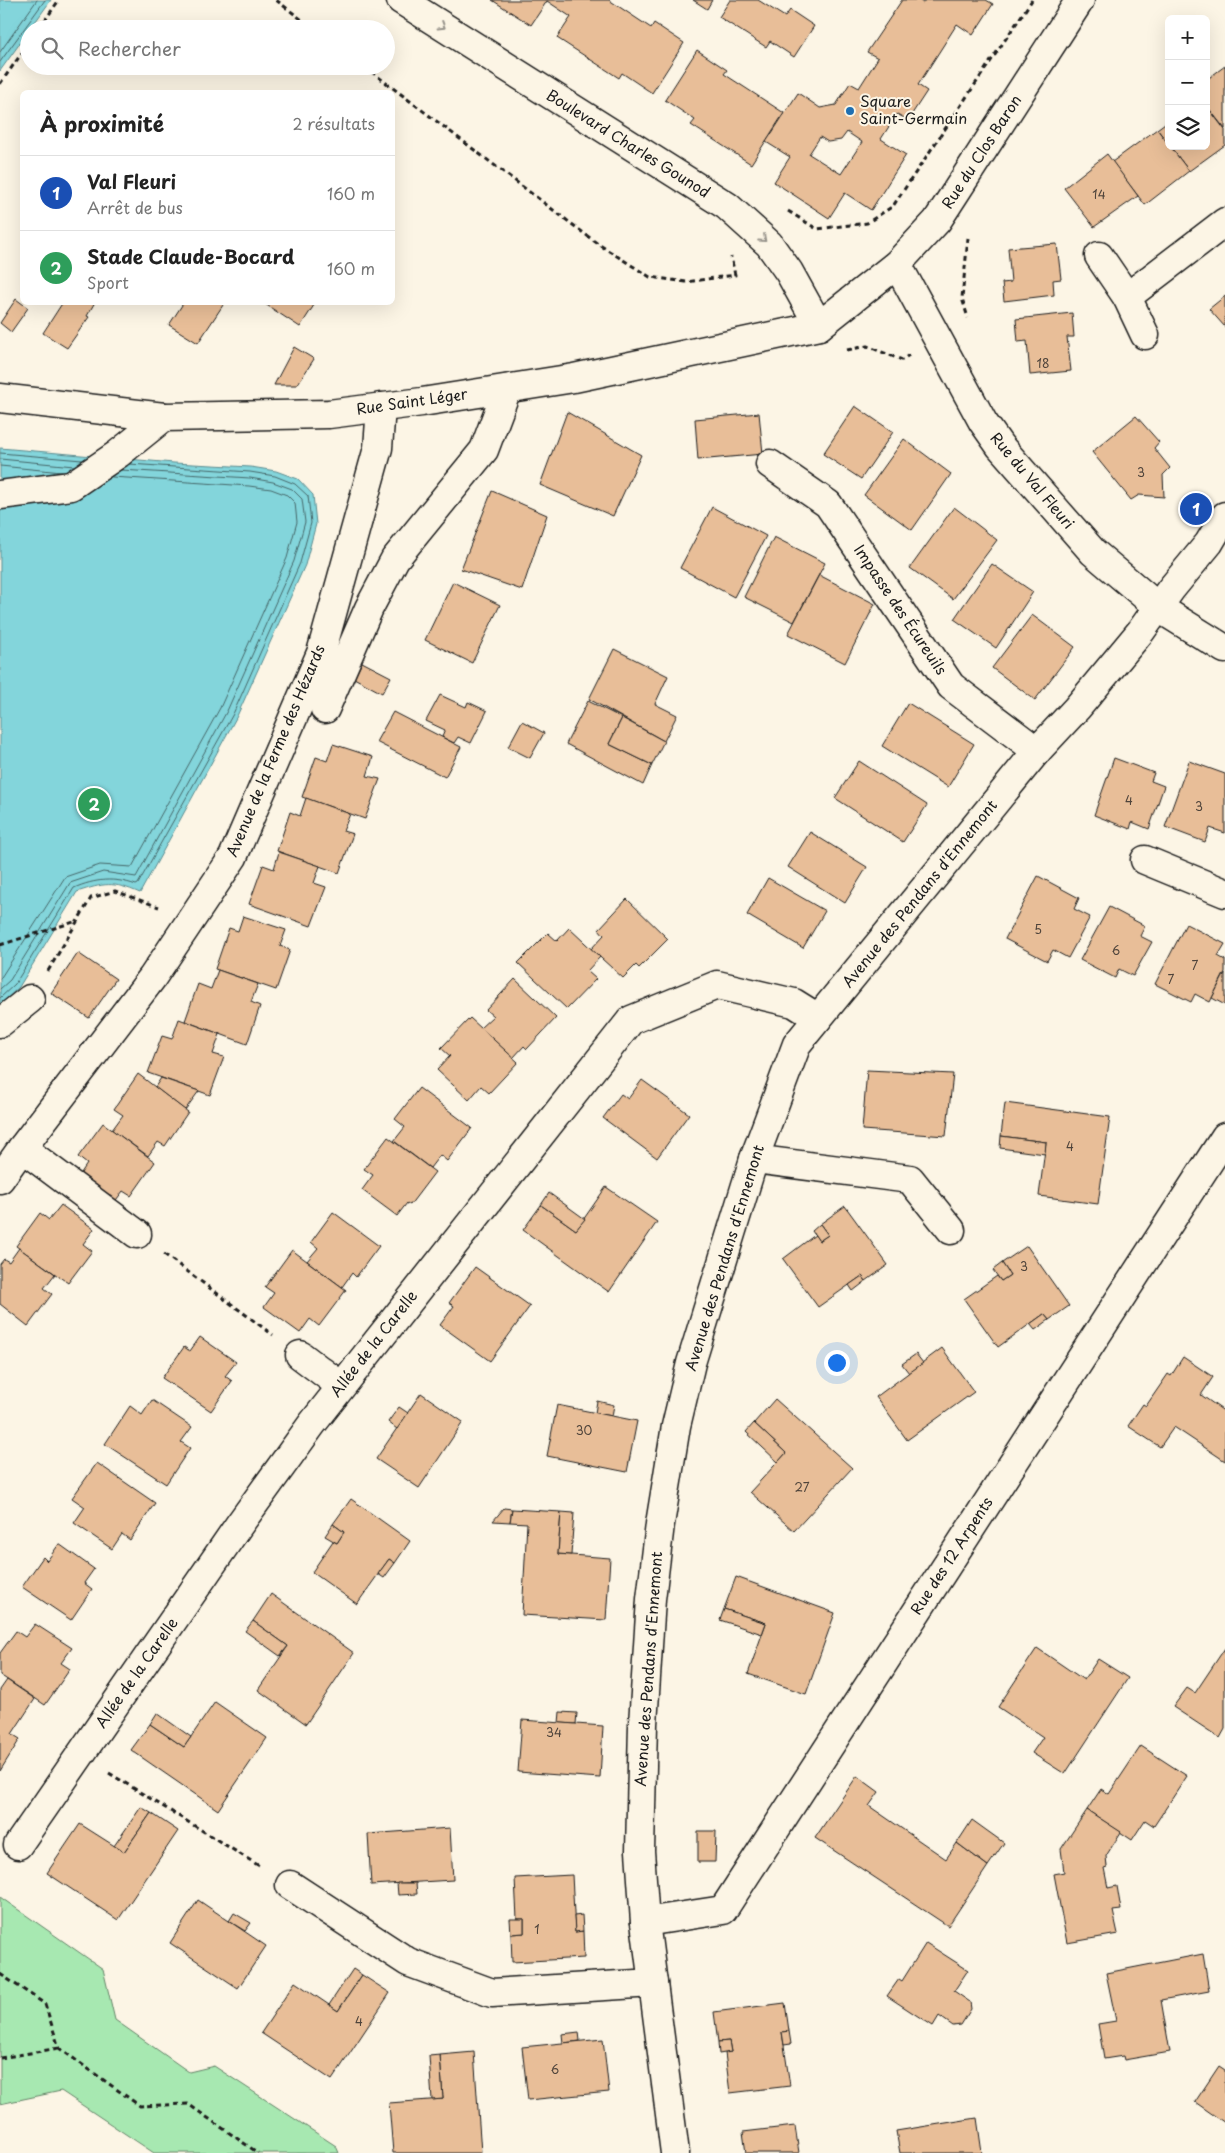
<!DOCTYPE html>
<html lang="fr">
<meta charset="utf-8">
<style>
:root{--surface:#fff;--page:#f6f6f6;--text:#222;--muted:#767676;--line:#e0e0e0;--accent:#111827}
body{margin:0;font-family:"Playpen Sans",sans-serif;background:var(--page);color:var(--text)}
.controls{position:absolute;right:15px;top:15px;display:grid;overflow:hidden;border-radius:8px;box-shadow:0 5px 20px #0002}
.controls button{width:45px;height:45px;display:grid;place-items:center;padding:0;border:0;border-bottom:1px solid var(--line);background:var(--surface);color:var(--text);font:25px sans-serif}
.you{position:absolute;left:836px;top:1362px;width:18px;height:18px;margin:-12px;border:4px solid #fff;border-radius:50%;background:#1a73e8;box-shadow:0 0 0 8px #1a73e833}
.badge{display:grid;place-items:center;width:32px;height:32px;border-radius:50%;background:var(--accent);color:#fff;font-size:16px;font-weight:700}
.pin{position:absolute;translate:-50% -50%;border:2px solid #fff;box-shadow:0 1px 5px #0006}
.list{margin:0;padding:0;list-style:none}
h2{display:flex;justify-content:space-between;align-items:center;height:65px;margin:0;padding:0 20px;font-size:21px}
h2 small{font-size:16px;font-weight:400;color:var(--muted)}
.list li{display:grid;grid-template-columns:32px 1fr auto;gap:15px;align-items:center;box-sizing:border-box;height:75px;padding:0 20px;border-top:1px solid var(--line)}
.list b{display:block;font-size:19px;white-space:nowrap}
.list p{margin:0;font-size:16px;white-space:nowrap;color:var(--muted)}
.list em{font-size:16px;font-style:normal;color:var(--muted)}
.icon{flex:none;width:28px;height:28px;fill:none;stroke:currentColor;stroke-width:2;stroke-linecap:round;stroke-linejoin:round}
.map{position:relative;flex:none;width:1225px;height:2153px;overflow:hidden}
.search{position:absolute;background:var(--surface);box-shadow:0 5px 20px #0002;left:20px;top:20px;width:375px;height:55px;display:flex;align-items:center;gap:12px;box-sizing:border-box;padding:0 18px;border-radius:28px;color:var(--muted);font-size:19px}
.panel{position:absolute;background:var(--surface);box-shadow:0 5px 20px #0002;left:20px;top:90px;width:375px;height:215px;border-radius:8px}
.map>svg:first-child{display:block}
.green{fill:#a7e8b1;stroke:#628266}
.water{fill:#83d5db;stroke:#5a8b8f}
.lines{fill:none;stroke-linecap:round;stroke-linejoin:round}
.shore{stroke:#456668;stroke-width:1}
.building{fill:#e8be98;stroke:#1c1c1c;fill-rule:evenodd}
.minor-casing{stroke:#1c1c1c;stroke-width:31}
.path{stroke:#1c1c1c;stroke-width:3;stroke-dasharray:5 4;stroke-linecap:butt}
.minor{stroke:#fcf5e5;stroke-width:28}
.oneway{stroke:#97938b}
.poi-dot{fill:#1f6fb2;stroke:#fcf5e5;stroke-width:2}
.labels{text-anchor:middle;stroke-width:4;stroke-linejoin:round;paint-order:stroke}
.number-label{font-size:12px;fill:#4f443b}
.poi-label{font-size:15px;fill:#1c1c1c;stroke:#fcf5e5;text-anchor:start}
.street-label{font-size:15px;fill:#1c1c1c;stroke:#fcf5e5}
</style>
<div class="map">
<svg width="1225" height="2153" viewBox="0 0 1225 2153">
<rect width="100%" height="100%" fill="#fcf5e5"/>
<filter id="ink" filterUnits="userSpaceOnUse"><feTurbulence type="fractalNoise" baseFrequency=".02" numOctaves="2"/><feDisplacementMap in="SourceGraphic" scale="10" xChannelSelector="R" yChannelSelector="G"/><feConvolveMatrix kernelMatrix="1 2 1 2 8 2 1 2 1" color-interpolation-filters="sRGB"/></filter>
<g filter="url(#ink)">
<!-- green -->
<polygon class="green" points="0,1897 103,1969 115,2020 189,2072 214,2066 336,2146 339,2153 154,2153 61,2091 0,2104"/>
<!-- water -->
<g class="water">
<polygon points="0,0 51,0 0,71"/>
<path d="M0 448 174 463 251 467 276 471 298 479 313 495 316 524 305 565 237 716 140 893C112 881 105 883 77 892L19 987 0 1005Z"/>
</g>
<g class="lines">
<!-- shore -->
<g class="shore">
<polyline points="0,52 37,0"/>
<polyline points="0,62 45,0"/>
<polyline points="0,453 82,460"/>
<polyline points="0,459 74,466"/>
<polyline points="0,466 62,472"/>
<polyline points="0,979 65,877 100,865 132,867 220,708 287,558 297,522 295,503 287,495 271,489 249,486 112,477"/>
<polyline points="0,989 10,980 70,883 103,872 136,877 227,711 294,561 305,522 302,499 292,489 273,482 250,478 121,470"/>
<path d="M0 998 15 984 74 888C95 879 114 877 136 885L138 884 233 714 300 563 311 523 308 496 295 484 275 476 250 472 129 464"/>
</g>
</g>
<!-- building -->
<g class="building">
<polygon points="492,0 609,0 651,28 654,23 684,43 652,93 622,73 619,78 557,38 571,17 547,1 531,25"/>
<polygon points="693,0 712,0 707,9"/>
<polygon points="730,0 758,0 785,17 790,10 814,26 794,57 770,41 766,47 719,17"/>
<path d="M902 0H919L923 3 925 0H986L993 4 973 35 957 24 918 85 927 91 908 120 897 114 881 139 906 155 871 210 845 193 829 218 774 182 790 157 766 142 798 93 820 108 836 105 850 83 859 88 878 58 867 52ZM847 132 862 142 841 174 809 154 820 137 828 142 841 140Z"/>
<polygon points="697,50 727,70 724,74 784,113 751,164 691,125 695,120 665,100"/>
<polygon points="1225,66 1225,129 1206,105 1206,80"/>
<polygon points="1206,105 1225,130 1225,145 1189,171 1170,146 1206,146"/>
<polygon points="1169,120 1169,144 1157,129"/>
<polygon points="1157,129 1189,171 1145,205 1112,162"/>
<polygon points="1107,154 1138,196 1094,227 1064,188"/>
<polygon points="1057,244 1061,279 1053,280 1054,295 1004,301 1002,283 1011,282 1008,248"/>
<polygon points="1225,296 1225,327 1209,309"/>
<polygon points="16,299 28,308 11,332 0,323"/>
<polygon points="63,302 95,302 87,316 89,317 67,348 43,333"/>
<polygon points="184,302 225,302 198,343 169,325"/>
<polygon points="262,302 316,302 300,327"/>
<polygon points="1072,313 1074,337 1067,337 1071,371 1030,375 1027,341 1018,342 1016,319"/>
<polygon points="294,347 314,359 297,385 274,385"/>
<polygon points="855,406 893,432 861,479 823,454"/>
<polygon points="567,412 641,455 613,516 540,485"/>
<polygon points="759,413 763,454 698,460 695,419"/>
<polygon points="1136,416 1159,442 1154,448 1170,468 1163,475 1164,497 1139,495 1131,500 1092,452"/>
<polygon points="904,439 951,474 912,530 864,495"/>
<polygon points="492,491 547,515 522,590 461,569"/>
<polygon points="712,507 766,536 734,597 680,568"/>
<polygon points="954,507 997,540 953,599 910,568"/>
<polygon points="774,537 825,563 794,622 744,597"/>
<polygon points="992,564 1033,592 996,648 954,619"/>
<polygon points="819,575 875,604 845,663 788,634"/>
<polygon points="453,582 500,605 472,663 425,640"/>
<polygon points="1032,615 1075,647 1035,700 992,668"/>
<polygon points="614,649 668,676 655,704 677,715 664,741 589,699"/>
<polygon points="362,662 391,677 382,693 354,678"/>
<polygon points="440,695 466,707 468,702 487,711 471,743 458,737 454,743 442,737 445,730 426,721"/>
<polygon points="588,701 622,718 609,744 652,765 643,785 566,744"/>
<polygon points="908,703 974,744 948,787 882,746"/>
<polygon points="393,712 461,747 445,777 376,742"/>
<polygon points="622,718 664,741 652,765 609,744"/>
<polygon points="522,721 544,733 530,758 508,747"/>
<polygon points="333,744 373,757 367,776 380,779 365,819 302,797 316,757 327,761"/>
<polygon points="1114,758 1154,773 1151,781 1164,786 1149,829 1132,822 1130,829 1094,815"/>
<polygon points="859,761 927,805 903,842 835,798"/>
<polygon points="1189,761 1225,774 1225,833 1210,828 1205,842 1165,827"/>
<polygon points="306,798 350,814 343,831 353,834 339,873 277,851 290,812 300,816"/>
<polygon points="810,832 867,867 845,903 788,867"/>
<polygon points="279,852 320,866 314,883 326,887 311,926 249,904 263,865 274,869"/>
<polygon points="1038,876 1079,898 1074,909 1090,917 1068,958 1053,950 1047,961 1005,939"/>
<polygon points="768,878 825,911 803,948 747,915"/>
<polygon points="627,899 668,939 639,968 636,965 623,978 591,949 604,935 599,929"/>
<polygon points="1109,907 1145,926 1140,936 1152,942 1133,976 1119,969 1115,978 1080,960"/>
<polygon points="243,916 286,930 280,946 290,950 276,990 215,969 229,928 238,931"/>
<polygon points="1186,924 1225,944 1218,956 1225,960 1225,972 1210,1002 1195,994 1191,1002 1155,984"/>
<polygon points="569,928 600,957 587,971 596,979 567,1009 518,963 548,933 557,941"/>
<polygon points="78,953 116,979 89,1018 51,993"/>
<polygon points="218,970 258,984 251,1002 260,1006 247,1044 185,1021 198,984 211,989"/>
<polygon points="1225,973 1225,1005 1212,998"/>
<polygon points="515,979 556,1018 527,1049 524,1046 513,1058 480,1028 493,1016 486,1010"/>
<polygon points="470,1018 518,1062 489,1093 481,1086 469,1100 437,1070 450,1056 441,1048"/>
<polygon points="179,1019 220,1034 213,1054 224,1057 210,1095 148,1073 162,1036 172,1039"/>
<polygon points="867,1070 953,1074 946,1136 862,1130"/>
<polygon points="138,1074 188,1112 165,1146 158,1142 148,1156 112,1130 123,1115 114,1109"/>
<polygon points="161,1078 199,1091 185,1110 155,1087"/>
<polygon points="642,1080 689,1114 657,1158 603,1118 621,1094 628,1099"/>
<polygon points="419,1088 472,1128 447,1161 440,1155 430,1168 394,1141 405,1127 395,1119"/>
<polygon points="1005,1103 1110,1117 1098,1204 1039,1196 1046,1142 1001,1136"/>
<polygon points="103,1123 155,1162 131,1196 123,1191 113,1204 77,1179 87,1164 78,1157"/>
<polygon points="1001,1136 1046,1142 1045,1154 1000,1148"/>
<polygon points="388,1137 435,1172 410,1205 407,1203 397,1216 362,1190 373,1175 364,1169"/>
<polygon points="606,1187 657,1222 609,1292 523,1230 541,1205 576,1230"/>
<polygon points="549,1193 585,1219 576,1230 541,1205"/>
<polygon points="61,1205 94,1229 83,1244 92,1251 68,1283 16,1246 40,1213 49,1220"/>
<polygon points="845,1206 888,1265 866,1281 862,1276 818,1307 783,1259 815,1235 819,1241 828,1235 820,1224"/>
<polygon points="333,1212 379,1246 356,1277 352,1273 342,1287 307,1261 318,1248 311,1242"/>
<polygon points="820,1224 828,1235 819,1241 812,1231"/>
<polygon points="1027,1246 1069,1306 1049,1320 1044,1314 998,1347 964,1299 997,1276 1001,1281 1010,1275 1002,1263"/>
<polygon points="19,1248 55,1274 44,1288 52,1294 28,1326 0,1304 0,1264 4,1259 9,1262"/>
<polygon points="292,1250 346,1290 319,1326 310,1319 300,1333 264,1307 274,1293 265,1287"/>
<polygon points="1002,1263 1010,1275 1001,1281 993,1270"/>
<polygon points="475,1267 530,1306 490,1361 440,1325 454,1306 449,1303"/>
<polygon points="862,1276 866,1281 853,1291 849,1285"/>
<polygon points="1044,1314 1049,1320 1035,1330 1030,1324"/>
<polygon points="200,1337 236,1362 225,1376 232,1381 211,1411 162,1378 184,1347 190,1351"/>
<polygon points="942,1348 974,1392 907,1440 876,1397"/>
<polygon points="916,1354 923,1363 909,1373 902,1364"/>
<polygon points="1183,1357 1213,1377 1201,1395 1225,1412 1225,1461 1174,1427 1160,1447 1128,1426 1143,1404 1146,1406 1168,1374 1171,1376"/>
<polygon points="421,1393 463,1422 419,1488 376,1459"/>
<polygon points="775,1399 852,1468 794,1531 750,1492 786,1453 754,1423"/>
<polygon points="152,1400 192,1427 181,1442 190,1448 166,1484 105,1444 130,1406 142,1415"/>
<polygon points="597,1401 614,1405 612,1416 595,1413"/>
<polygon points="557,1405 637,1421 627,1472 547,1456"/>
<polygon points="399,1407 408,1413 397,1429 388,1422"/>
<polygon points="754,1423 786,1453 778,1462 746,1432"/>
<polygon points="97,1463 155,1503 130,1540 122,1534 112,1549 74,1523 85,1507 72,1498"/>
<polygon points="351,1499 410,1541 395,1563 389,1559 357,1604 312,1572 333,1541 337,1543 344,1532 333,1524"/>
<polygon points="504,1508 512,1509 510,1522 493,1521"/>
<polygon points="512,1509 561,1512 558,1554 610,1558 606,1620 522,1615 527,1523 510,1522"/>
<polygon points="561,1512 574,1513 571,1555 558,1554"/>
<polygon points="333,1524 344,1532 337,1543 325,1536"/>
<polygon points="59,1544 94,1569 84,1583 92,1589 71,1620 22,1587 43,1557 47,1561"/>
<polygon points="389,1559 395,1563 384,1578 378,1574"/>
<polygon points="736,1577 835,1613 806,1694 748,1674 766,1623 724,1609"/>
<polygon points="271,1594 354,1653 306,1724 258,1690 288,1646 253,1621"/>
<polygon points="724,1609 766,1623 762,1634 720,1620"/>
<polygon points="253,1621 288,1646 280,1656 245,1631"/>
<polygon points="35,1624 72,1648 61,1663 70,1669 45,1705 0,1675 0,1653 16,1631 25,1637"/>
<polygon points="1037,1648 1084,1680 1098,1659 1128,1678 1065,1774 1032,1753 1043,1737 998,1707"/>
<polygon points="1225,1648 1225,1729 1220,1738 1173,1707 1187,1688 1195,1693"/>
<polygon points="7,1680 35,1699 12,1734 20,1739 0,1771 0,1690"/>
<polygon points="215,1702 267,1738 218,1810 131,1750 150,1724 184,1747"/>
<polygon points="560,1712 577,1713 576,1724 559,1723"/>
<polygon points="157,1713 191,1737 184,1747 150,1724"/>
<polygon points="522,1720 603,1726 600,1778 518,1772"/>
<polygon points="1141,1746 1187,1776 1154,1826 1145,1820 1132,1840 1087,1810 1101,1789 1109,1794"/>
<polygon points="857,1776 879,1792 869,1806 946,1859 957,1843 988,1866 948,1926 815,1838"/>
<polygon points="141,1807 151,1813 124,1852 114,1846"/>
<polygon points="1087,1810 1121,1832 1106,1856 1107,1867 1104,1868 1108,1888 1117,1886 1121,1910 1113,1911 1118,1934 1067,1943 1054,1874 1064,1872 1061,1849"/>
<polygon points="151,1813 178,1831 118,1920 47,1873 80,1824 124,1852"/>
<polygon points="972,1820 1004,1843 988,1866 957,1843"/>
<polygon points="450,1828 453,1880 371,1885 368,1834"/>
<polygon points="698,1831 716,1831 715,1862 698,1862"/>
<polygon points="572,1875 575,1932 583,1931 584,1958 512,1962 511,1934 524,1933 524,1919 517,1919 515,1878"/>
<polygon points="397,1883 416,1883 417,1894 398,1895"/>
<polygon points="198,1900 266,1946 238,1988 170,1943"/>
<polygon points="234,1913 251,1923 245,1931 229,1921"/>
<polygon points="582,1915 583,1931 575,1932 574,1916"/>
<polygon points="510,1919 524,1919 524,1933 511,1934"/>
<polygon points="926,1943 968,1970 954,1991 970,2002 971,2009 961,2025 953,2026 939,2016 933,2026 887,1996 899,1979 902,1981"/>
<polygon points="1203,1954 1209,1991 1161,2000 1170,2052 1124,2060 1123,2056 1104,2059 1098,2024 1116,2021 1106,1973"/>
<polygon points="353,1969 362,1975 338,2011 329,2005"/>
<polygon points="362,1975 390,1993 332,2080 261,2033 295,1982 338,2011"/>
<polygon points="785,2003 789,2031 782,2032 790,2086 730,2093 725,2053 731,2052 729,2041 718,2042 714,2012"/>
<polygon points="789,2031 791,2044 784,2045 782,2032"/>
<polygon points="579,2032 580,2041 563,2043 562,2034"/>
<polygon points="603,2039 609,2092 528,2100 522,2047"/>
<polygon points="729,2041 731,2052 719,2054 718,2042"/>
<polygon points="474,2052 481,2153 393,2153 389,2103 443,2099 440,2055"/>
<polygon points="440,2055 443,2099 432,2100 429,2056"/>
<polygon points="1219,2066 1225,2070 1225,2123 1195,2102"/>
<polygon points="977,2118 982,2153 900,2153 896,2131"/>
<polygon points="795,2126 799,2153 746,2153 743,2132"/>
</g>
<g class="lines">
<defs>
<g id="minor">
<polyline points="401,0 727,206 769,244 789,272 819,326"/>
<polyline points="1099,256 1127,297"/>
<polyline points="897,264 983,422 1000,446 1093,552 1159,608 1225,649"/>
<polyline points="1145,335 1127,297 1225,222"/>
<polyline points="0,398 164,417 329,414 422,402 574,378 819,326 897,264 937,221 1080,0"/>
<polyline points="770,464 828,504 951,686 1037,751"/>
<polyline points="0,495 71,486 118,454 164,417"/>
<polyline points="325,709 369,608 395,559 484,450 507,389"/>
<polyline points="1145,860 1225,893"/>
<polyline points="0,1023 30,999"/>
<polyline points="22,1148 137,1234"/>
<polyline points="754,1159 910,1179 951,1230"/>
<polyline points="0,1179 22,1148 152,978 233,857 321,653 378,448 381,407"/>
<polyline points="300,1355 341,1386"/>
<polyline points="18,1845 239,1525 312,1424 631,1020 717,985 794,1003 818,1018"/>
<polyline points="290,1885 408,1962 492,1993 653,1983"/>
<polyline points="645,1922 723,1910 1225,1137"/>
<polyline points="675,2153 645,1922 640,1851 643,1724 651,1599 660,1524 676,1426 691,1363 754,1159 797,1044 1037,751 1077,708 1141,631 1171,589 1209,543 1225,516"/>
</g>
</defs>
<!-- minor casing -->
<use href="#minor" class="minor-casing"/>
<!-- path -->
<g class="path">
<polyline points="276,0 314,29"/>
<polyline points="39,29 59,0"/>
<polyline points="364,66 598,244 650,277 686,282 735,275 731,257"/>
<polyline points="0,84 29,43"/>
<polyline points="788,211 817,229 867,223 893,206 1032,0"/>
<polyline points="968,238 962,298 968,318"/>
<polyline points="847,350 867,346 902,360 909,355"/>
<polyline points="0,945 77,921"/>
<polyline points="48,971 91,898 115,891 159,907"/>
<polyline points="164,1254 273,1335"/>
<polyline points="109,1773 261,1867"/>
<polyline points="0,1974 45,2004 59,2048 140,2106 188,2104 258,2153"/>
<polyline points="0,2058 59,2048"/>
</g>
<!-- minor -->
<use href="#minor" class="minor"/>
</g>
<!-- one-way arrows -->
<defs><path id="oneway-chevron" d="M-2-3.5L2.5 0L-2 3.5" fill="none" stroke-width="1.6" stroke-linecap="round" stroke-linejoin="round" transform="scale(1.25)"/></defs>
<g class="oneway">
<use href="#oneway-chevron" transform="translate(442 26) rotate(32)"/>
<use href="#oneway-chevron" transform="translate(763 239) rotate(42)"/>
</g>
</g>
<!-- markers -->
<circle class="poi-dot" cx="850" cy="111" r="5"/>
<g class="labels">
<!-- number labels -->
<g class="number-label">
<text x="1099" y="199">14</text>
<text x="1043" y="368">18</text>
<text x="1141" y="477">3</text>
<text x="1129" y="805">4</text>
<text x="1199" y="811">3</text>
<text x="1038" y="934">5</text>
<text x="1116" y="955">6</text>
<text x="1195" y="970">7</text>
<text x="1171" y="984">7</text>
<text x="1070" y="1151">4</text>
<text x="1024" y="1271">3</text>
<text x="584" y="1435">30</text>
<text x="802" y="1492">27</text>
<text x="554" y="1737">34</text>
<text x="537" y="1934">1</text>
<text x="359" y="2026">4</text>
<text x="555" y="2074">6</text>
</g>
<!-- poi labels -->
<g class="poi-label">
<text x="860" y="107">Square<tspan x="860" dy="17">Saint-Germain</tspan></text>
</g>
<!-- street labels -->
<g class="street-label">
<text transform="translate(628 144) rotate(32)" y="5">Boulevard Charles Gounod</text>
<text transform="translate(982 152) rotate(-57)" y="5">Rue du Clos Baron</text>
<text transform="translate(412 402) rotate(-8)" y="5">Rue Saint Léger</text>
<text transform="translate(1032 481) rotate(50)" y="5">Rue du Val Fleuri</text>
<text transform="translate(900 610) rotate(56)" y="5">Impasse des Écureuils</text>
<text transform="translate(276 751) rotate(-67)" y="5">Avenue de la Ferme des Hézards</text>
<text transform="translate(920 894) rotate(-51)" y="5">Avenue des Pendans d'Ennemont</text>
<text transform="translate(725 1258) rotate(-73)" y="5">Avenue des Pendans d'Ennemont</text>
<text transform="translate(374 1344) rotate(-52)" y="5">Allée de la Carelle</text>
<text transform="translate(952 1556) rotate(-57)" y="5">Rue des 12 Arpents</text>
<text transform="translate(649 1669) rotate(-86)" y="5">Avenue des Pendans d'Ennemont</text>
<text transform="translate(137 1673) rotate(-55)" y="5">Allée de la Carelle</text>
</g>
</g>
</svg>
<div class="controls">
<button>+</button>
<button>−</button>
<button><svg class="icon" aria-label="layers" viewBox="0 0 24 24"><path d="M12 4l9 5-9 5-9-5zM3 14l9 5 9-5"/></svg></button>
</div>
<div class="you"></div>
<div class="pin badge" style="left:1196px;top:509px;background:#1a4fb4">1</div>
<div class="pin badge" style="left:94px;top:804px;background:#2e9e5b">2</div>
<div class="search"><svg class="icon" aria-label="search" viewBox="0 0 24 24"><circle cx="10" cy="10" r="6"/><path d="M15 15l6 6"/></svg>Rechercher</div>
<section class="panel">
<h2>À proximité<small>2 résultats</small></h2>
<ul class="list">
<li><span class="badge" style="background:#1a4fb4">1</span><div><b>Val Fleuri</b><p>Arrêt de bus</p></div><em>160 m</em></li>
<li><span class="badge" style="background:#2e9e5b">2</span><div><b>Stade Claude-Bocard</b><p>Sport</p></div><em>160 m</em></li>
</ul>
</section>
</div>
